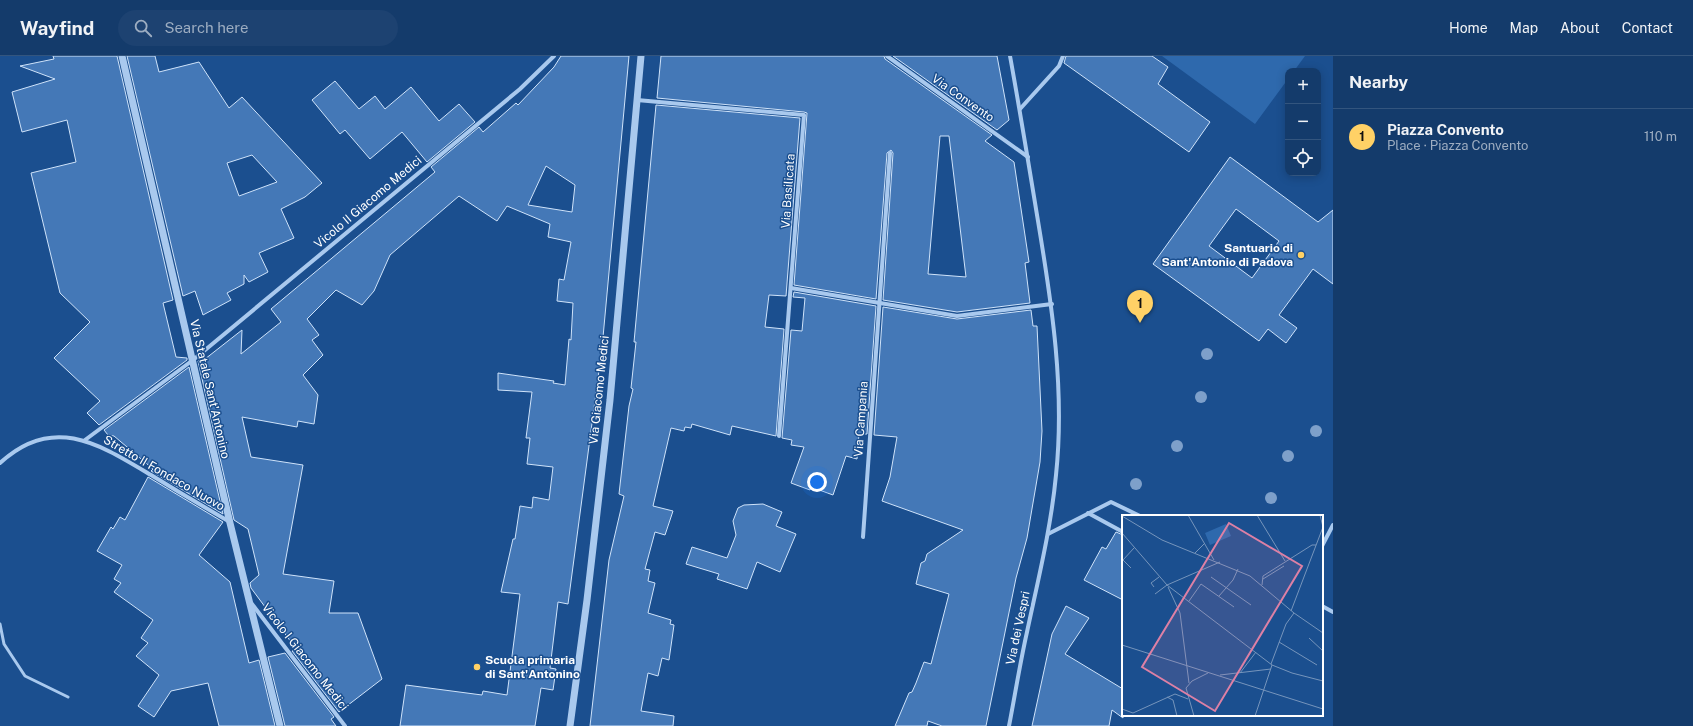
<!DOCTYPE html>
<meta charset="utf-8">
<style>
:root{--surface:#143b6b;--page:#1d4271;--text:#f1f3f6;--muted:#9dadc1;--line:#33557e;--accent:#ffd166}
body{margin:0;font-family:"Public Sans",sans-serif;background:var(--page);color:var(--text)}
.controls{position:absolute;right:12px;top:12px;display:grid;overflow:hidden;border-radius:8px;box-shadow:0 2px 10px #0003}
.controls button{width:36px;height:36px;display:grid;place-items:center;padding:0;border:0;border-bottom:1px solid var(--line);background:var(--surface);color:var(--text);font:20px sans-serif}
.you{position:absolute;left:817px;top:426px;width:14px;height:14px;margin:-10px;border:3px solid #fff;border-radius:50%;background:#1a73e8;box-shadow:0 0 0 6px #1a73e833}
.badge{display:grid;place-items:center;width:26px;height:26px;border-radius:50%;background:var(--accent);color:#111;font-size:13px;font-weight:700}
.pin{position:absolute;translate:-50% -33px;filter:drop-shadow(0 1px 2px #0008)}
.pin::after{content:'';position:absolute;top:21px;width:14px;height:12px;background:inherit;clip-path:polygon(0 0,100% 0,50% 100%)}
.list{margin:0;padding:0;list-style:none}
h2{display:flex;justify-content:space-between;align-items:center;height:52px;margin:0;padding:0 16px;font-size:17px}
h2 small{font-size:13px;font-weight:400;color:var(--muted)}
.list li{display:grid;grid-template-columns:26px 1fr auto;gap:12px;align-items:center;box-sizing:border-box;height:56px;padding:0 16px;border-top:1px solid var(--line)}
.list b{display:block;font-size:15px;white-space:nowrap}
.list p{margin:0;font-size:13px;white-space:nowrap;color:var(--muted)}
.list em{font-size:13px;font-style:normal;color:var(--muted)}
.icon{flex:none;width:22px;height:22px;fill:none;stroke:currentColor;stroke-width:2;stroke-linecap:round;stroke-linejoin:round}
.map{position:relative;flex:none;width:1333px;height:670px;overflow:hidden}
header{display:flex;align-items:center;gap:24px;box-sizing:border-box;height:56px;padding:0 20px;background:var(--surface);border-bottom:1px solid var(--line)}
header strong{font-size:19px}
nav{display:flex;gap:22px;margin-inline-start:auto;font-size:14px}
.search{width:280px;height:36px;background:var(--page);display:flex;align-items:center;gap:10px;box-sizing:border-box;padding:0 14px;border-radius:22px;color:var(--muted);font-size:15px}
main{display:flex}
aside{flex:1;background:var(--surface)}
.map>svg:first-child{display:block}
.green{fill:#2e69ad}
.building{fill:#4478b7;stroke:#cfe3fa;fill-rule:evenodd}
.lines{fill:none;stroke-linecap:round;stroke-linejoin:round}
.service{stroke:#a9c9ee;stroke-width:3}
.minor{stroke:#a9c9ee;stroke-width:4}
.tertiary{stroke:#a9c9ee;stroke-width:7}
.tree{fill:#7ea0ca}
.poi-dot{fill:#ffd166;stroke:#1b4f8f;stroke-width:1.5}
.labels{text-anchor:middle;stroke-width:3;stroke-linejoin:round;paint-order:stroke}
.street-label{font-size:12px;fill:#fff;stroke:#1b4f8f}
.poi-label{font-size:12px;font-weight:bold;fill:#fff;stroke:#1b4f8f;text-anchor:end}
.inset-road{fill:none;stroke:#7695bc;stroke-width:1}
.view{fill:#dd80a5;fill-opacity:0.15;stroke:#dd80a5;stroke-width:2}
.inset-edge{fill:none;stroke:#fff;stroke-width:2}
</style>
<header>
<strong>Wayfind</strong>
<div class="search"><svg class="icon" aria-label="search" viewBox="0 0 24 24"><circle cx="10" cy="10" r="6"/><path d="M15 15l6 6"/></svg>Search here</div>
<nav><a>Home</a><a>Map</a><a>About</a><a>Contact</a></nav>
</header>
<main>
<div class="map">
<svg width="1333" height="670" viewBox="0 0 1333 670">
<rect width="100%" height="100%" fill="#1b4f8f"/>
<!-- green -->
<polygon class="green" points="1162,0 1305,0 1294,15 1288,15 1288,23 1255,68"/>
<!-- building -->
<g class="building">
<polygon points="53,0 117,0 173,244 163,247 176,301 187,302 187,304 99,369 87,357 100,345 54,302 90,266 60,237 31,117 76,106 67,64 22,76 12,36 55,23 20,10 54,3"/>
<path d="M127 0H155L159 16 199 6 229 52 242 41 322 127 305 141 281 153 294 182 259 197 268 216 249 226 244 219V228L227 237 231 244 203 259 195 235 183 240ZM252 99 277 126 239 140 227 107Z"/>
<path d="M561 0H629L602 292 568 548 558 546 550 612 556 613 553 634 541 632 535 670H400L406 629 482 639 483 635 507 639 520 538 501 536 513 483H515L520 450 532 452 533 441 549 444 553 411 527 408 530 382H526L532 336 498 334V317L554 325 553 327 565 329 569 283 571 284 573 247 557 245 559 223 564 224 571 186 548 181 550 168 507 150 497 165 459 140 390 199 374 235 362 249 336 234 307 263 319 279 312 284 323 299 303 319 318 339 314 368 298 365 297 371 242 361 251 401 303 409 283 518 334 525 329 557H358L382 623 339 656 292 595 297 594 251 532 250 527 259 519 248 473 234 464 198 305 200 303H205L242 274 241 298 281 266 271 253 435 116 431 111 479 71 483 76 516 47 518 49 554 11ZM546 110 575 129 572 156 528 149Z"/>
<path d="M661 0H884L885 3 992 79 985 85 1014 106 1029 206 1025 207 1030 247 957 256 883 244 893 97 891 94 887 97 876 243 794 229 807 57 804 56 657 42ZM940 80H949L966 221 928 218Z"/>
<polygon points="893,0 997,0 1009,64 997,74"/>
<polygon points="1066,0 1152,0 1168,11 1158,28 1210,66 1189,96 1064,7"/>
<polygon points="335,25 359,53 375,40 385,53 411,31 439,65 459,48 475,66 427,106 402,76 370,103 345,74 340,78 312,44"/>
<polygon points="656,49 800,62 786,240 769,239 765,271 784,273 776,380 732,370 730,379 692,368 691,372 685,371 684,375 671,372 653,450 673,455 665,479 655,476 645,513 650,514 648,525 655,527 648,557 671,564 670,568 674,569 669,604 662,602 658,620 648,617 641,655 674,660 673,670 590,670 609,504 624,440 619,438 629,350 633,333 631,332 636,286 634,286"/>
<path d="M1230 101 1318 166 1333 154V228L1313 213 1279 259 1297 272 1286 287 1268 273 1259 285 1153 208ZM1236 153 1279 185 1252 222 1209 190Z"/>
<polygon points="794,236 876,250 867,378 859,378 857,403 846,400 833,439 811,431 810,434 791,427 804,391 791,389 792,384 782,382 791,274 802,275 805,242 793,241"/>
<polygon points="883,251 957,263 1031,254 1033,270 1037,270 1042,375 1040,406 1027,482 1016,522 986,670 942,670 928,665 927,670 895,670 909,637 912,636 916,627 924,606 931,608 949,538 916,528 921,507 925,505 927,498 963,474 882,445 890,421 897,381 874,379"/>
<polygon points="189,311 223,458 151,415 153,413 114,380 108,379 104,374"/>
<polygon points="148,421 223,466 199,499 230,526 249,607 259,604 275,670 219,670 208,627 171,635 154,661 138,650 159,619 136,600 148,587 141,582 153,564 114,536 121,527 114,523 122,509 97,495 111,471 113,473 120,461 125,464"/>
<polygon points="763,448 782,456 776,470 796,478 780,516 757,506 747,533 717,523 719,518 686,508 692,491 727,502 736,479 733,465 738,452 744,449"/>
<polygon points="1116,476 1123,479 1123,544 1084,524 1102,491 1106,493"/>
<polygon points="1066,550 1089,562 1065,598 1123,633 1123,662 1112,654 1109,670 1032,670 1052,578"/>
<polygon points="285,597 334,661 331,663 336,670 285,670 268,601"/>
</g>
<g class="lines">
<!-- service -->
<polyline class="service" points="0,568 4,588 25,620 68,641"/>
<!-- minor -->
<g class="minor">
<polyline points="887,0 1028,101"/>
<polyline points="637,44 804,59 779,380"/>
<polyline points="1020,53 1059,10 1063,0"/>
<polyline points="791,232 957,260 1052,248"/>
<polyline points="85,384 193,304 520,33 554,0"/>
<path d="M0 407C53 358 99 388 151 419 177 435 204 451 230 466"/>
<polyline points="1088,457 1123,476"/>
<polyline points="1048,478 1111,446 1140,460"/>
<polyline points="863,481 890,97"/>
<polyline points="1322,490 1333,469"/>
<polyline points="252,548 345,670"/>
<polyline points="1322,550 1333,556"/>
<path d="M1009 670C1015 639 1020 607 1027 576 1038 524 1051 472 1056 419 1065 334 1052 249 1038 165 1029 110 1020 55 1010 0"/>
</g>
<!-- tertiary -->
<g class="tertiary">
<polyline points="122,0 230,467 280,670"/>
<polyline points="570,670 587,544 610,344 641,0"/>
</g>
</g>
<!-- trees -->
<g class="tree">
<circle cx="1207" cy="298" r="6"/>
<circle cx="1201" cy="341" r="6"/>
<circle cx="1316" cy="375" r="6"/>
<circle cx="1177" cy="390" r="6"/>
<circle cx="1288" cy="400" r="6"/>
<circle cx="1136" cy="428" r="6"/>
<circle cx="1271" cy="442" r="6"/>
</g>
<!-- markers -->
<g class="poi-dot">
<circle cx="1301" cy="199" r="4"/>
<circle cx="477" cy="611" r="4"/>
</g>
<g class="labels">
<!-- street labels -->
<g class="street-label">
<text transform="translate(963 42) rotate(35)" y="4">Via Convento</text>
<text transform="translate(788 135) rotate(-86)" y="4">Via Basilicata</text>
<text transform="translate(368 146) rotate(-40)" y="4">Vicolo II Giacomo Medici</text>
<text transform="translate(210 333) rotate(77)" y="4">Via Statale Sant'Antonino</text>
<text transform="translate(599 334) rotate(-84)" y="4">Via Giacomo Medici</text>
<text transform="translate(861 363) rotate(-86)" y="4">Via Campania</text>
<text transform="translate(164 417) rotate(30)" y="4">Stretto II Fondaco Nuovo</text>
<text transform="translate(1018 572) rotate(-78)" y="4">Via dei Vespri</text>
<text transform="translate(305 601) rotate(52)" y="4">Vicolo I Giacomo Medici</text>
</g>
<!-- poi labels -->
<g class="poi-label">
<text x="1293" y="196">Santuario di<tspan x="1293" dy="14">Sant'Antonio di Padova</tspan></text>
<text x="485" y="608" text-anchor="start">Scuola primaria<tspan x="485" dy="14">di Sant'Antonino</tspan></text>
</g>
</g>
<!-- overview -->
<g transform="translate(1122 459)">
<rect width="201" height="201" fill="#1b4f8f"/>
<path d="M104 9 109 21 88 30 83 18Z" fill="#2e69ad"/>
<path class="inset-road" d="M66 0 92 45M135 0 163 46M198 0 201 12M0 1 40 25 128 61 172 98 201 118M0 18 45 70 150 150 170 158 201 166M73 38 83 28M9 53 1 45 12 33M89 62 129 90M141 64 162 51M140 70 141 61 190 30H194M32 72 29 68 37 62M46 72 58 98 67 168M33 79 45 70 98 47M97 81 111 65 116 54M67 86 79 69 112 92M169 96 201 12M187 123 201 136M157 127 195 150M0 130 201 194M149 149 164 109 172 98M118 158 134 137M98 160 149 154M45 182 51 185 55 201M0 194 11 198 53 179 66 184M72 201 64 173 70 166 86 158M133 201 150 150"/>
<path class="view" d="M107 8 180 51 93 196 20 152Z"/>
<rect width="201" height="201" class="inset-edge"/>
</g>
</svg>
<div class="controls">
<button>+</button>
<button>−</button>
<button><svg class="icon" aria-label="locate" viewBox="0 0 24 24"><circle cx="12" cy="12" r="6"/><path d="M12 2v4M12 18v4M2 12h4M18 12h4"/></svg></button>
</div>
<div class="you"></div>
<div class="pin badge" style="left:1140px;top:267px">1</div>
</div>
<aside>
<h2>Nearby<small></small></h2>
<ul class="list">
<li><span class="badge">1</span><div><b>Piazza Convento</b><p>Place · Piazza Convento</p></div><em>110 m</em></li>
</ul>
</aside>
</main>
